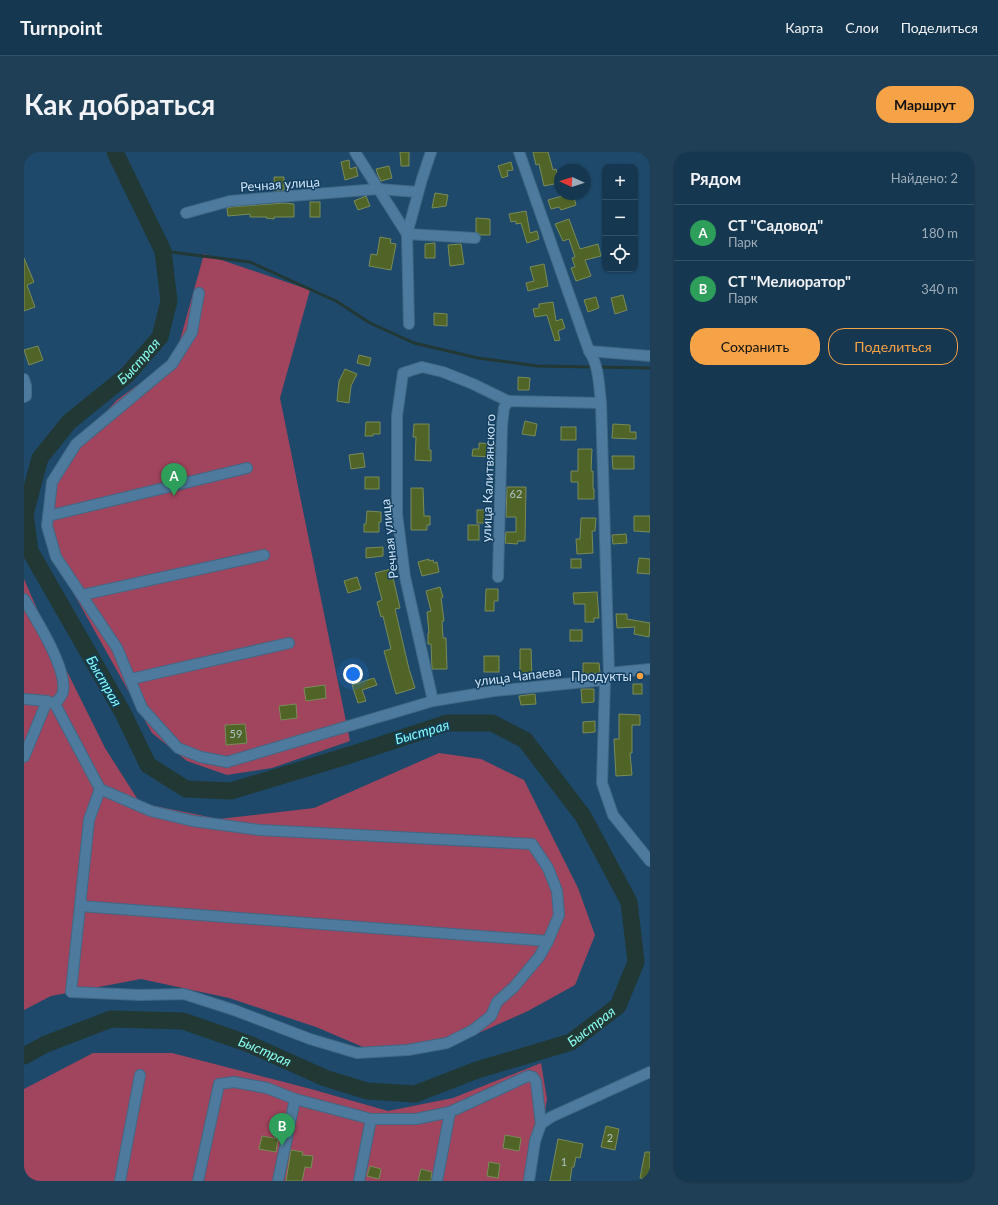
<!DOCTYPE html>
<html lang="ru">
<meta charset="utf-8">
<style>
:root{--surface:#163750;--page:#1f3f57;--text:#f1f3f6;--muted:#9eacb7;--line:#355167;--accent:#f6a246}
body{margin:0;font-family:Lato,sans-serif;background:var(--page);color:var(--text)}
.controls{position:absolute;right:12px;top:12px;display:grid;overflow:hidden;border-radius:8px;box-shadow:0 1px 3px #0004}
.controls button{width:36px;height:36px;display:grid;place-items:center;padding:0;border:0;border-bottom:1px solid var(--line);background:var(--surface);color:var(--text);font:20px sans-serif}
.compass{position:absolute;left:530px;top:12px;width:36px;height:36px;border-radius:50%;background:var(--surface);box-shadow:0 1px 3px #0004;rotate:273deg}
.you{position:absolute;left:329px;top:522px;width:14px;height:14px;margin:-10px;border:3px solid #fff;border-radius:50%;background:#1a73e8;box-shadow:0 0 0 6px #1a73e833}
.badge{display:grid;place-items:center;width:26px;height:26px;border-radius:50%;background:var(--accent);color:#fff;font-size:13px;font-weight:700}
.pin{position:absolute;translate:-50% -33px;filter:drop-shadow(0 1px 2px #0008)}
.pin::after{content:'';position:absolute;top:21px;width:14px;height:12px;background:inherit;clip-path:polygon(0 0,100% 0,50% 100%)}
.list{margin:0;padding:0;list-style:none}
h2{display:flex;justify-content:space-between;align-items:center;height:52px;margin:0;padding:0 16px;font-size:17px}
h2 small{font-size:13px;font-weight:400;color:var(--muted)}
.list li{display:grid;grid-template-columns:26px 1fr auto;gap:12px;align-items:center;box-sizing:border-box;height:56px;padding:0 16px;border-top:1px solid var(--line)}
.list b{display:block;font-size:15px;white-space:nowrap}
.list p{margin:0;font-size:13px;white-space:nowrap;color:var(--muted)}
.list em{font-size:13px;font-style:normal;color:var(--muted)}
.actions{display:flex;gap:8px;padding:12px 16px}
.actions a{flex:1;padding:9px 0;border:1px solid var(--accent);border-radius:16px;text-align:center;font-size:14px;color:var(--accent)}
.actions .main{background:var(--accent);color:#111}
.icon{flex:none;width:22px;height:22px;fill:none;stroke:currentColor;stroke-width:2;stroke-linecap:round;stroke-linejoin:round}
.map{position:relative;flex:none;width:626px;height:1029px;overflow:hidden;border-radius:16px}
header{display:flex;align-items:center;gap:24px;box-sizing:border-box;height:56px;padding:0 20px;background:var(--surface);border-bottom:1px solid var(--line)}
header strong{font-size:19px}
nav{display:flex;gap:22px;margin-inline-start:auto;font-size:14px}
.intro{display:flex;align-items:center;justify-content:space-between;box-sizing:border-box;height:96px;padding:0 24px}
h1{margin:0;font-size:28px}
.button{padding:10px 18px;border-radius:16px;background:var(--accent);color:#111;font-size:14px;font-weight:700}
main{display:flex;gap:24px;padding:0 24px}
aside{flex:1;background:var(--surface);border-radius:16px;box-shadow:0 1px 3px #0004}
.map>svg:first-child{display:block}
.green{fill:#a1445e}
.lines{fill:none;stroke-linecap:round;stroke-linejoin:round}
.stream{stroke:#213835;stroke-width:3}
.river{stroke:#213835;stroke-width:17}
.building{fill:#506427;stroke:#798b59}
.minor-casing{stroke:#416884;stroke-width:12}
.minor{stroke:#4e7a9e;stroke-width:10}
.poi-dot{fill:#f6a246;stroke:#123e5f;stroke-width:1.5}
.labels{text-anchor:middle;stroke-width:3;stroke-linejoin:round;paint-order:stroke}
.number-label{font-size:11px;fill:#adc3c4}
.street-label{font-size:13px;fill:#cce3f8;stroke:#123e5f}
.poi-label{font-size:13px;fill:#cce3f8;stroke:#123e5f;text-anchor:end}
.water-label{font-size:14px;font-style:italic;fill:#87fced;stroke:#123e5f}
</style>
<header>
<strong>Turnpoint</strong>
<nav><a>Карта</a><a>Слои</a><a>Поделиться</a></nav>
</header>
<div class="intro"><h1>Как добраться</h1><a class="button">Маршрут</a></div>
<main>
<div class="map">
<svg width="626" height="1029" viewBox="0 0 626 1029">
<rect width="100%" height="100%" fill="#1e496a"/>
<!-- green -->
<g class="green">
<polygon points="180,102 286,138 256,246 326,589 248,616 203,623 163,609 128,581 32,410 18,371 29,317 93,248 151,206"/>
<polygon points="0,427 20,473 81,596 116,651 195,667 290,656 415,601 457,607 500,628 554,736 571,783 551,833 504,859 419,897 360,904 292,875 205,846 117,827 27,844 0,858"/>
<polygon points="69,901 148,901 287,937 364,959 429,946 517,911 523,947 510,1029 0,1029 0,937"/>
</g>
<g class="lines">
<!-- stream -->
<polyline class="stream" points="139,99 226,110 312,149 346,171 390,191 454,206 513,214 626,216"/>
<!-- river -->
<path class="river" id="s1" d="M0 904 22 892 87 867 159 869 225 892 301 926 343 939 391 942 453 918 547 890 594 854 612 810 605 750 559 664 501 588 468 571H423L329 602 207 639 162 637 124 613 99 561 6 399 1 362 16 306 45 270 103 223 136 185 145 149 139 99 91 0"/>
</g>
<!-- building -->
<g class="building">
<polygon points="376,0 385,0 385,14 377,14"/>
<polygon points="509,0 524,0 529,18 532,17 535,31 520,34 515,12 512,13"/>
<polygon points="325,8 326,17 332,15 334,24 321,28 317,10"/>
<polygon points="487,10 489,18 483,19 484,24 478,26 474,14"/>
<polygon points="365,14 368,26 357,29 354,23 352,17"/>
<polygon points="250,25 260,25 260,38 250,39"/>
<polygon points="411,41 424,43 422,54 408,56"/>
<polygon points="545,42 549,42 552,53 537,58 535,55 527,57 524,48"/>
<polygon points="342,44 346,54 334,58 330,49"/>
<rect x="286" y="50" width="10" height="15"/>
<polygon points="260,51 270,52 270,65 250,65 250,67 242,66 243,65 226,65 226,62 204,64 203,56 207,55"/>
<polygon points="502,59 506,81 513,79 515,87 503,91 497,71 492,72 492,69 487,70 485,62"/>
<polygon points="452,66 466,67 466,83 457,83 452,80"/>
<polygon points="545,67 556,97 574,92 577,104 561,108 567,124 552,129 547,116 551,115 548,106 551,105 545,87 539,89 531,72"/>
<polygon points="356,85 367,87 366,91 372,92 367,118 345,114 347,102 353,103"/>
<polygon points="411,91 411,106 401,106 401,92"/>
<polygon points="437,92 440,112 426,114 424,93"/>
<polygon points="0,106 10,130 3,133 11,155 0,159"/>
<polygon points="520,112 524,134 504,139 502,131 510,129 506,115"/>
<polygon points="599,143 603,158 591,162 587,146"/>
<polygon points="572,145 575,156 564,160 560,148"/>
<polygon points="529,150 532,169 538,167 541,176 534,179 536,188 531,189 523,163 511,165 509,157 515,156 515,152"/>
<polygon points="410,161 423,162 423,174 410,173"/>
<polygon points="14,194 19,208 5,213 0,198"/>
<polygon points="335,203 347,206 345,214 333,211"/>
<polygon points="321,217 333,222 327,234 325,251 313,249 315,229"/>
<polygon points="494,225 506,226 505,238 494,238"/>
<polygon points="501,269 513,272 511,284 498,282"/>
<polygon points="342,270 356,270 356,282 349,282 349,284 341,284"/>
<polygon points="390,272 405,272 405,298 407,298 407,309 391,308 392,285 389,285"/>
<polygon points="589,272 606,273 606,280 612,280 612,287 588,286"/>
<rect x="537" y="275" width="15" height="13"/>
<polygon points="455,291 471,292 471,305 448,304 449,297 455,297"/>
<polygon points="554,297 568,297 567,319 569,319 569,337 570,337 570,347 554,347 554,330 547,330 547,319 554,319"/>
<polygon points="339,301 341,315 327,317 325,303"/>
<polygon points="588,304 610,304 610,317 589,317"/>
<rect x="341" y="325" width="14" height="12"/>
<polygon points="483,335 502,335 501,389 494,389 493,392 481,391 482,380 492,380 492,365 482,365"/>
<polygon points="387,336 399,336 400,364 406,364 406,373 403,373 403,378 387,378"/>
<rect x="453" y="358" width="13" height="13"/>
<polygon points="343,359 357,360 357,370 355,370 355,380 340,380 340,372 342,372"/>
<polygon points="610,364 626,364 626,380 610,379"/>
<polygon points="557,366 572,366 571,379 568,379 569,401 553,402 552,387 556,387"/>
<rect x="444" y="373" width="11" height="15"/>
<polygon points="602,382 603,391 589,392 588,383"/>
<polygon points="359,395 359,404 342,406 342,396"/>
<polygon points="615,406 626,407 626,422 613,421"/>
<polygon points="405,407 405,409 409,408 410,411 413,410 415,420 398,424 394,410"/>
<rect x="547" y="407" width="10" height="9"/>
<polygon points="367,417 376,456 371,457 385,517 391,536 372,542 360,499 367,497 359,464 357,465 353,450 358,448 351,421"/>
<polygon points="333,425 337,437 324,441 320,429"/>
<polygon points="416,435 419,445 417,446 420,469 418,469 419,486 422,486 423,517 408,517 407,492 404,492 404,481 405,481 403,460 407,459 402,439"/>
<polygon points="462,437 474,437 474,449 470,449 470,459 461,459"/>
<polygon points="573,440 575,466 570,466 570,470 561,470 561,452 550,452 549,441"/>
<polygon points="592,462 603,462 603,467 626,471 625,485 610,482 611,475 593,476"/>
<rect x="546" y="478" width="12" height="11"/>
<polygon points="496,497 507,497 508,526 496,526"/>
<rect x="460" y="504" width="15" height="16"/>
<polygon points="559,511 575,511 576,521 559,522"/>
<polygon points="350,526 353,533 338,538 342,549 334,551 328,533"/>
<rect x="609" y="532" width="9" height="10"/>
<polygon points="301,533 302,546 282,549 280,536"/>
<polygon points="557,537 570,537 570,550 558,551"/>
<polygon points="511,542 512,552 497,553 495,544"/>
<polygon points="272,552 273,566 257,568 255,554"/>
<polygon points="595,562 616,563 616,573 608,573 608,601 606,601 608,623 592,624 590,587 595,587"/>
<polygon points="571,569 571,580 559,581 559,570"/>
<polygon points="221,572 223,591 202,593 201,573"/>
<polygon points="582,974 595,977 591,998 577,995"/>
<polygon points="481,983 497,986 495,999 479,996"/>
<polygon points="238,984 254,987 252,1000 235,997"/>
<polygon points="534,987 559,992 556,1006 552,1005 550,1015 548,1015 546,1029 526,1029"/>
<polygon points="267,998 279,1000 278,1003 289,1004 287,1016 281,1015 278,1029 262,1029"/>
<polygon points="621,1000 626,1000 626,1028 616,1026"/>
<polygon points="465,1010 476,1012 474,1026 463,1024"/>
<polygon points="346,1014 357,1017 355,1027 343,1024"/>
<polygon points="397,1017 408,1020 407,1029 394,1029"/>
</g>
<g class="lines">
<defs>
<g id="minor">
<polyline points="331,0 383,82 385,172"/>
<polyline points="407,0 398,27 383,82 451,86"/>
<path d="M495 0 565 199C575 213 575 234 577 251L585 521"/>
<polyline points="162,61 206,49 354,37 394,40"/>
<polyline points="175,141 168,180 148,212 52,292 28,330 23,374 32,405 93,496 118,556 154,596 177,605 203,610 409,549 470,539 581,528 585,521 626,517"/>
<polyline points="565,199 626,204"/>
<polyline points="0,227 2,234 2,244 0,245"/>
<polyline points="24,364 223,316"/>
<polyline points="474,425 478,273 480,256 484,249 577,251"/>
<polyline points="58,443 240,403"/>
<path d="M0 447C12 467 43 516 39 539 39 543 34 548 31 552"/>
<polyline points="107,527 265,491"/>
<polyline points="581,528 578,631 589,663 626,709"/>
<polyline points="0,547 23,549 31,552 76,637 65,668 47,840 116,843 160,842 210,858 286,887 333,901 384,898 423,891 449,878 467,864 473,850 490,835 515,805 524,789 535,763 533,739 524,716 508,692 236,678 169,669 127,659 76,637"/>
<polyline points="409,549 381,425 373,362 373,264 379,221 398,215 419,220 449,232 484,249"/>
<polyline points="0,605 23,549"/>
<polyline points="56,754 524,789"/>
<polyline points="517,972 527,965 626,920"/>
<polyline points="96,1029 116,923"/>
<polyline points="174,1029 195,932 210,930 243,936 271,947 347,967 392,967 426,960 504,924 509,925 512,929 517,972 511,989 505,1029"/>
<polyline points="254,1029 271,947"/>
<polyline points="335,1029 347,967"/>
<polyline points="413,1029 426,960"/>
</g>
</defs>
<!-- minor casing -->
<use href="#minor" class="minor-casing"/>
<!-- minor -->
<use href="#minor" class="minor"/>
</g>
<!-- markers -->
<circle class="poi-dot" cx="616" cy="524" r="4"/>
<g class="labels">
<!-- number labels -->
<g class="number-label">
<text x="492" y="346">62</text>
<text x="212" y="586">59</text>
<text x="586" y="990">2</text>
<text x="540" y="1014">1</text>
</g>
<!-- street labels -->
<g class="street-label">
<text transform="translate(256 32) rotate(-4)" y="5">Речная улица</text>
<text transform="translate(464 326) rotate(-88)" y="5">улица Калитвянского</text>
<text transform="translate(365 387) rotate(-96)" y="5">Речная улица</text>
<text transform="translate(494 524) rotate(-7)" y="5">улица Чапаева</text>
</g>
<!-- poi labels -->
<g class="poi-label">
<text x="608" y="529">Продукты</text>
</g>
<!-- water labels -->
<g class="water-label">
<text dy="5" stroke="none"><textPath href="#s1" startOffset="1814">Быстрая</textPath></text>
<text transform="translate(80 529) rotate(60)" y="5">Быстрая</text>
<text transform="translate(398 580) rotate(-16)" y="5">Быстрая</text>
<text dy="5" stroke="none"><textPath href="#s1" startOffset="602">Быстрая</textPath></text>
<text dy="5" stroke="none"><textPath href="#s1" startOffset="254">Быстрая</textPath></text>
</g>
</g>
</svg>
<div class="controls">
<button>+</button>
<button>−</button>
<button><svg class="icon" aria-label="locate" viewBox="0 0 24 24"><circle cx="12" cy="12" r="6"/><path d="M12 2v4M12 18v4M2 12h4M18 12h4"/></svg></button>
</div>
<svg class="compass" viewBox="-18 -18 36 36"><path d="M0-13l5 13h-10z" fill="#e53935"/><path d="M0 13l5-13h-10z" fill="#9eacb7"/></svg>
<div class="you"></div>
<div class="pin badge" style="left:150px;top:344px;background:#2e9e5b">A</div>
<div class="pin badge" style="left:258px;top:994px;background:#2e9e5b">B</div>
</div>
<aside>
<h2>Рядом<small>Найдено: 2</small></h2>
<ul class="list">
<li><span class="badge" style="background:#2e9e5b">A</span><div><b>СТ &quot;Садовод&quot;</b><p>Парк</p></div><em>180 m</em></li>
<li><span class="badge" style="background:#2e9e5b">B</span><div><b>СТ &quot;Мелиоратор&quot;</b><p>Парк</p></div><em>340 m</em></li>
</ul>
<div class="actions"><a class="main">Сохранить</a><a>Поделиться</a></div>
</aside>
</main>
